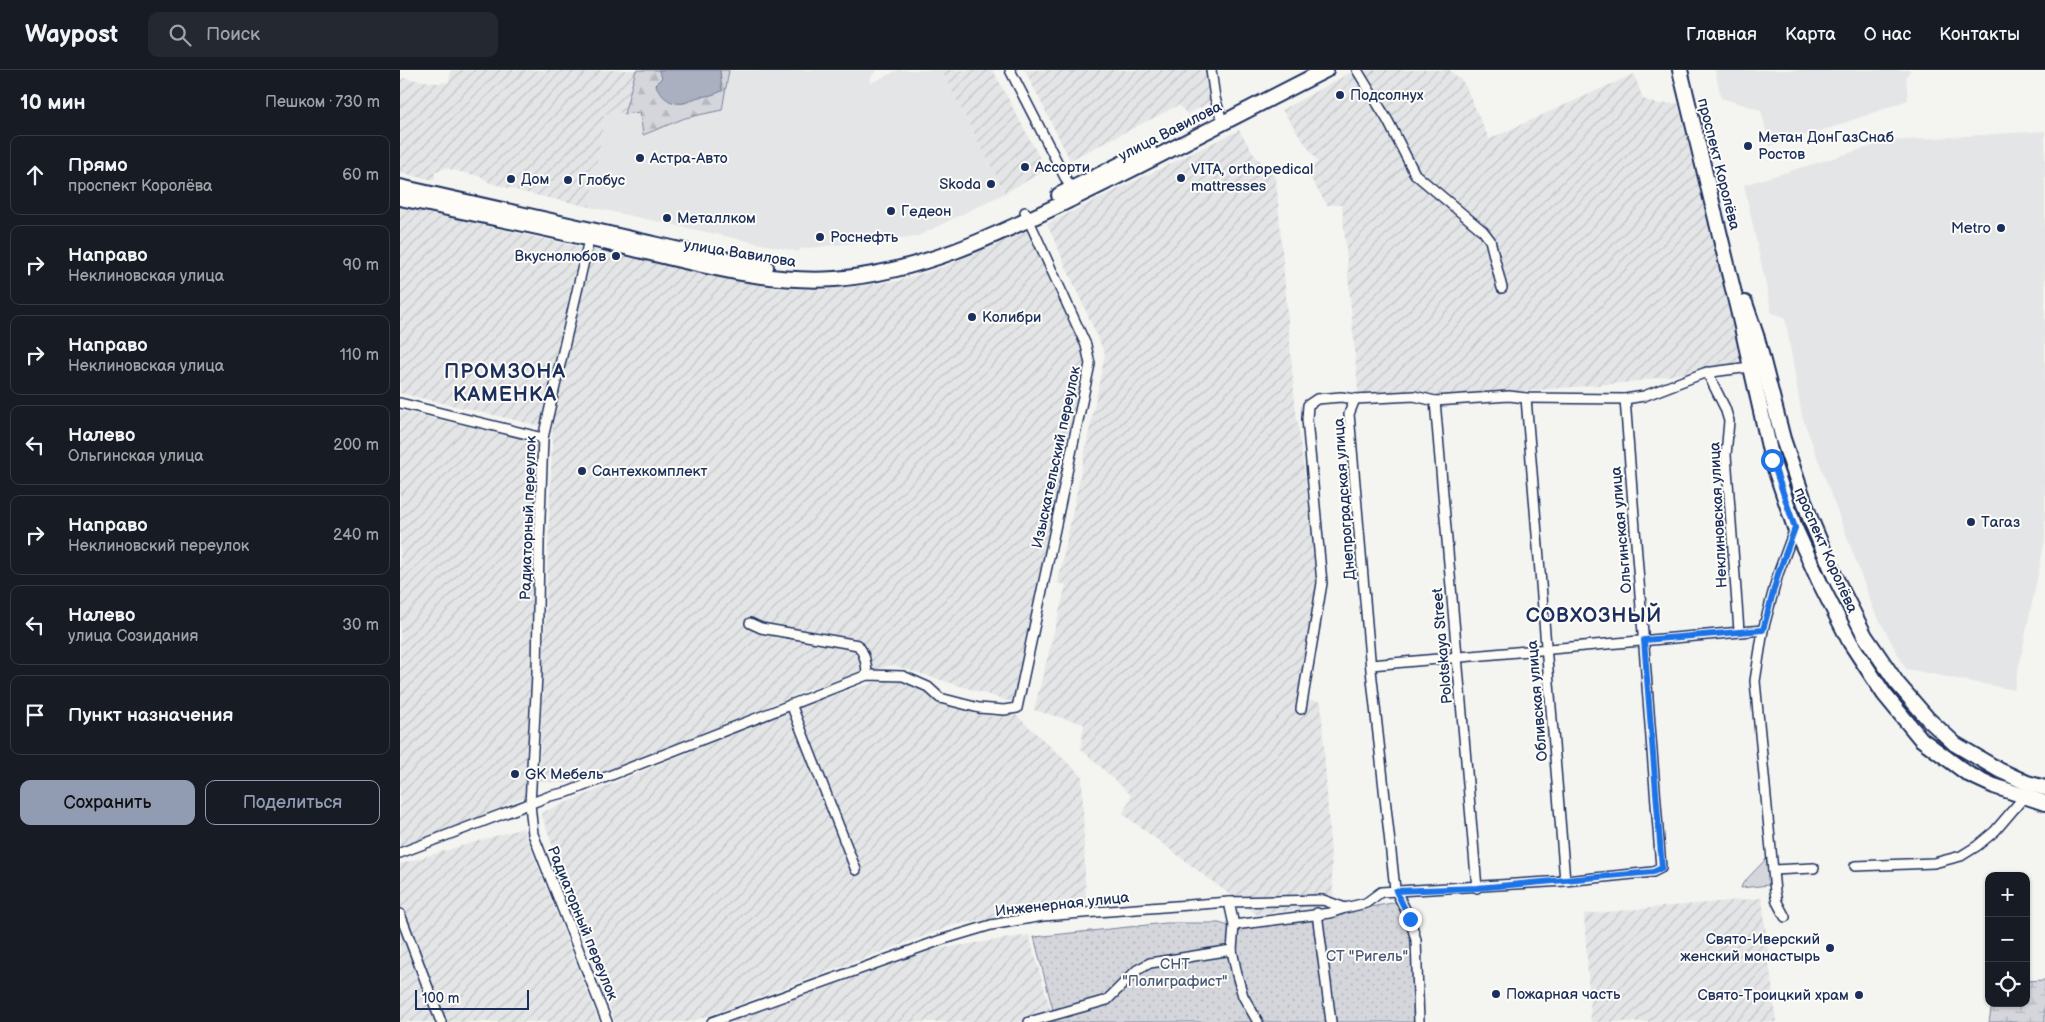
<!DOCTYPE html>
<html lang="ru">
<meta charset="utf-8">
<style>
:root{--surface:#171b24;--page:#242831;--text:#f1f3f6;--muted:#9ea1a6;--line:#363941;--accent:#919bb2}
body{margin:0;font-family:"Balsamiq Sans",sans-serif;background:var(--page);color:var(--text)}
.controls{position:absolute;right:15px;bottom:15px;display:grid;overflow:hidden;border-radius:10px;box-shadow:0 1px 4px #0004}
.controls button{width:45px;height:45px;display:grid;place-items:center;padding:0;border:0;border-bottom:1px solid var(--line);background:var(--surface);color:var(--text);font:25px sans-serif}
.scale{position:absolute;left:15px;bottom:12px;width:114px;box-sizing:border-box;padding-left:5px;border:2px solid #1b2f5e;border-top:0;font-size:14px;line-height:18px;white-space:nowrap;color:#1b2f5e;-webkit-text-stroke:4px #fdfcf7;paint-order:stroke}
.stop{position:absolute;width:15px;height:15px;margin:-11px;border:4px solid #1a73e8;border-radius:50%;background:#fff}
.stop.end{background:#1a73e8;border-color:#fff;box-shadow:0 1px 5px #0008}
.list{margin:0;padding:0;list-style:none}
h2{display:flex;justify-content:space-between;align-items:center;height:65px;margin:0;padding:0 20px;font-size:21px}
h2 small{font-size:16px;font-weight:400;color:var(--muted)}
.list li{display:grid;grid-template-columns:32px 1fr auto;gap:15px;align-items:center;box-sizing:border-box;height:80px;margin:0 10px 10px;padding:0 10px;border:1px solid var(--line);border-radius:10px}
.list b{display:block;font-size:19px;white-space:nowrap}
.list p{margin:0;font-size:16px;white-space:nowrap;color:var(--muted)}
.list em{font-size:16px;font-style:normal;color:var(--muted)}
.actions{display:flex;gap:10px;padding:15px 20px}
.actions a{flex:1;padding:11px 0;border:1px solid var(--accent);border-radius:10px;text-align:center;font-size:18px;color:var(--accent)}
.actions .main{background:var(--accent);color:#111}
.icon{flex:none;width:28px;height:28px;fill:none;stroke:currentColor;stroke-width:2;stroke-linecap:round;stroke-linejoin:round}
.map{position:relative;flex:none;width:1645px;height:952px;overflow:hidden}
header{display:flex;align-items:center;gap:30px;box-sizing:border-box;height:70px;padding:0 25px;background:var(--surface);border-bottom:1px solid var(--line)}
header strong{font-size:24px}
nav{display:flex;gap:28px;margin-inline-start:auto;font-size:18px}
.search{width:350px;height:45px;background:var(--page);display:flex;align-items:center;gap:12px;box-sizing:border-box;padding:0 18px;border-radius:10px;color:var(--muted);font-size:19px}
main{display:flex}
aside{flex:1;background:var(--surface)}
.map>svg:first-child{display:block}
.built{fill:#e4e5e6}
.industrial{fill:url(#industrial-furrows)}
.grass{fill:#d4d6db;stroke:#78829c}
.forest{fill:url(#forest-firs);stroke:#78829c}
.wetland{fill:url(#wetland-marsh);stroke:#78829c}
.park{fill:url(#park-dots);stroke:#78829c}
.water{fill:#aab0bf;stroke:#717c98}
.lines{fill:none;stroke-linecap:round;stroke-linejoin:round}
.minor-casing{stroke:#1b2f5e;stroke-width:12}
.primary-casing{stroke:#1b2f5e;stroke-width:18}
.minor{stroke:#fdfcf7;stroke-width:9}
.primary{stroke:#fdfcf7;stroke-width:14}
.route{stroke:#1a73e8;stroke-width:6}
.poi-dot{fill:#1b2f5e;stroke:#fdfcf7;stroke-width:2}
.labels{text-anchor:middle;stroke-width:4;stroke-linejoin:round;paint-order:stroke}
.poi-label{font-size:15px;fill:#1b2f5e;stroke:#fdfcf7;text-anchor:start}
.street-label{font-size:15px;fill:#1b2f5e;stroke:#fdfcf7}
.park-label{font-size:15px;fill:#49597d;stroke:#fdfcf7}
.district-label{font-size:20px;font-weight:bold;letter-spacing:1px;fill:#1b2f5e;stroke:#fdfcf7}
</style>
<header>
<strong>Waypost</strong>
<div class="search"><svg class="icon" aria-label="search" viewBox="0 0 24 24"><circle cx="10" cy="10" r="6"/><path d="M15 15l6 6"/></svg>Поиск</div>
<nav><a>Главная</a><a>Карта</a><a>О нас</a><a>Контакты</a></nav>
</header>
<main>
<aside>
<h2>10 мин<small>Пешком · 730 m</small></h2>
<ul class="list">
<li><svg class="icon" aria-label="ahead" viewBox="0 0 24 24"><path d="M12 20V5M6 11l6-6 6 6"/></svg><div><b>Прямо</b><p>проспект Королёва</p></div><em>60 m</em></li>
<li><svg class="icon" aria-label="right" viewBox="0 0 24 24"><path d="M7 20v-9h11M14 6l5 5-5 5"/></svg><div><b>Направо</b><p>Неклиновская улица</p></div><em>90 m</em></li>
<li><svg class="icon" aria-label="right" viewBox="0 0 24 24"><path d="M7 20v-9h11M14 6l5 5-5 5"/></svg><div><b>Направо</b><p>Неклиновская улица</p></div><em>110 m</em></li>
<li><svg class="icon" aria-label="left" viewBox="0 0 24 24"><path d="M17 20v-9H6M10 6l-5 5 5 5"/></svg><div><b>Налево</b><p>Ольгинская улица</p></div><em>200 m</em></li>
<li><svg class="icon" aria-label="right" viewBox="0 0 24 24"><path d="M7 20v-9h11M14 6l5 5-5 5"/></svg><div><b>Направо</b><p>Неклиновский переулок</p></div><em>240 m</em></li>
<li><svg class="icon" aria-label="left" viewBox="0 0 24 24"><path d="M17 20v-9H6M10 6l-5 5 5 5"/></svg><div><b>Налево</b><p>улица Созидания</p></div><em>30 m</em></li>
<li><svg class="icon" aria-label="arrive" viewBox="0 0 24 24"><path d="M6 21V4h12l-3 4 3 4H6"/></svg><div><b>Пункт назначения</b></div></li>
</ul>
<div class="actions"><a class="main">Сохранить</a><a>Поделиться</a></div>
</aside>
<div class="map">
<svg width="1645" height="952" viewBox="0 0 1645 952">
<defs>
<pattern id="industrial-furrows" width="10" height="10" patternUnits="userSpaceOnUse" patternTransform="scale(1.25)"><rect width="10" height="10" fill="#e4e5e6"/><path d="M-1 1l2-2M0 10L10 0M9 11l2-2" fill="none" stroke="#c3c5c8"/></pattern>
<pattern id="forest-firs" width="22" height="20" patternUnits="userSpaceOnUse" patternTransform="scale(1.25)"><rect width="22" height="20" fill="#d4d6db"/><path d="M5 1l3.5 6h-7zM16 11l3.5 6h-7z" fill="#b5b8be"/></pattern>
<pattern id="wetland-marsh" width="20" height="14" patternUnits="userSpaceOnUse" patternTransform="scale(1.25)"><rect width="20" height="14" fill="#d4d6db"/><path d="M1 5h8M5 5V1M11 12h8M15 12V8" fill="none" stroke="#b5b8be"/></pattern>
<pattern id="park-dots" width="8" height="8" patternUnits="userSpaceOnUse" patternTransform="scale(1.25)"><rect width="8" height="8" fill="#d4d6db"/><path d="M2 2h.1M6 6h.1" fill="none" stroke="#b5b8be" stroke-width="1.8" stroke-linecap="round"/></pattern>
</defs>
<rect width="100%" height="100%" fill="#f4f4f1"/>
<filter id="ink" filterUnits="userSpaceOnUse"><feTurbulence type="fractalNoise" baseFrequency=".02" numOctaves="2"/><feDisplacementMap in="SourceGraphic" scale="10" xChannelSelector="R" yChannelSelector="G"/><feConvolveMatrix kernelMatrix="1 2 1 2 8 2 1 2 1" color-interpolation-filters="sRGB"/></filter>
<g filter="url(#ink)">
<!-- built -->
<g class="built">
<polygon points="329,0 476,0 471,8 471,13 498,0 541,0 605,123 518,166 400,179 399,182 190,137 205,43 209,40 224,44 240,42 243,65 285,48 322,40"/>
<polygon points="1315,0 1510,0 1506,7 1508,30 1433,57 1370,76 1361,40 1321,28"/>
<polygon points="1645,61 1645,470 1614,620 1506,599 1474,540 1402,346 1385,247 1372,243 1344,115 1489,71"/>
</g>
<!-- industrial -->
<g class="industrial">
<polygon points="51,0 236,0 224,44 210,40 208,44 205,43 190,137 127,123 90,113 82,107 45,98 35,102 34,110 0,103 0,11 4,8 37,13 49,12"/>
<polygon points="541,0 593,0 646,100 605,123"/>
<polygon points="625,0 808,0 813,31 787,44 779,35 670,90"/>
<polygon points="955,0 1049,0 1064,13 1089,69 1234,4 1243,29 1257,34 1278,33 1343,293 1232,312 1047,328 959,331 942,135 927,135 906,101 918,92 882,40"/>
<polygon points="839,60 856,87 876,108 895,334 920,518 903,629 921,632 934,835 857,845 723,744 731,725 681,679 684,654 634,640 666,515 658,513 705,284 647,154"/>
<polygon points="0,137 180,177 140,356 0,323"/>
<polygon points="630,160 686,283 615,633 493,595 409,619 185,714 139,711 153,349 193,180 374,218 424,220 498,211 543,197"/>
<polygon points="0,341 140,372 128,725 0,782"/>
<polygon points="480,611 511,612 546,631 592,646 614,643 682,706 686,838 557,854 291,952 215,952 141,743 411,632"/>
<polygon points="123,758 199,952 0,952 0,794"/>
<polygon points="1362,828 1376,952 1191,952 1184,844"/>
<polygon points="629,865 651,942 620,952 330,952 505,884"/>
</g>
<!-- grass -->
<polygon class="grass" points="1368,787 1369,815 1341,818 1343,813"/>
<!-- forest -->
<polygon class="forest" points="236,0 329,0 322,40 285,48 243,65 240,42 224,44"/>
<!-- wetland -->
<polygon class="wetland" points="1645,910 1645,952 1589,952 1592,933 1626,933 1626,911"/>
<!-- park -->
<polygon class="park" points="998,832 1013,871 1017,952 628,952 654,944 634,867 766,853 819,853 835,858 915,847"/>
<!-- water -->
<path class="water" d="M258 0H320L322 21C314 25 308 26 299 27 294 28 289 32 284 33 270 35 261 27 256 15L262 7Z"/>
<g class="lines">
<defs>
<g id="minor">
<polyline points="610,0 671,119"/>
<polyline points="811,0 815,28 820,44"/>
<polyline points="957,0 988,51 1015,104 1083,161 1090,170 1102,218"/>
<polyline points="190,165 143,368 139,473 137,605 130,734 133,764 207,952"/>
<polyline points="1307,302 1325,338 1329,351 1326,385 1339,561"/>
<polyline points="1126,328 1165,811"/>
<polyline points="955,329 949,344 971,600 995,819 1010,849 1016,870 1019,952"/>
<polyline points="1035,331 1077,818"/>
<polyline points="0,333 143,368"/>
<path d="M350 553 361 558 458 575C465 584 467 594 467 605"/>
<polyline points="971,595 1363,560"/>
<polyline points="391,634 456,800"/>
<polyline points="901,639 922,513 907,349 908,335 917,329 941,327 955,329 1014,326 1035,331 1109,326 1126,328 1225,329 1244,326 1304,303 1350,297"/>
<polyline points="0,783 150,726 168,722 467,605 503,606 528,617 540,628 579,638 604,640 617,638 690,294 686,275 625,142"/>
<polyline points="1455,796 1534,793 1561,786 1577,776 1595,761 1624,727"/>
<polyline points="1373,800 1414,798"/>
<polyline points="829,832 834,855 832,880 837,905 843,926 858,952"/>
<polyline points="917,843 931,952"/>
<polyline points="0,844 41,952"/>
<polyline points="1385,847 1377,832 1375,822 1355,611 1363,560 1378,504 1395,458"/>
<polyline points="834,855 930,843 945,838"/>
<polyline points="312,952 541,870 591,855 643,846 829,832 923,830 945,838 966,833 981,822 1165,811 1253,802 1261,798 1225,329"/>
<polyline points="629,952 707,930 737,900 750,893 832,880"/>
</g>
<g id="primary">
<polyline points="1280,0 1339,244 1372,390 1395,458 1420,513 1450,572 1484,624 1521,669 1568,704 1594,716 1645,733"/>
<polyline points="0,117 298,184 366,197"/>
<polyline points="659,125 749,80"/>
<path d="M0 128C71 143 142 157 212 174 285 190 359 214 435 209 524 202 601 163 680 125 763 85 844 41 926 0"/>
<polyline points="1345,233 1357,268 1383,369 1410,448 1435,507 1465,566 1497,613 1528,649 1555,674 1599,700 1627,713 1645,718"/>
</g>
</defs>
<!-- minor casing -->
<use href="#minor" class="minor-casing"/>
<!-- primary casing -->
<use href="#primary" class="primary-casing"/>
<!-- minor -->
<use href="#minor" class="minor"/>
<!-- primary -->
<use href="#primary" class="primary"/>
</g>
</g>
<g class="lines" filter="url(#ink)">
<!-- route -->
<polyline class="route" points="1010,849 996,821 1077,818 1253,802 1262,798 1244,570 1363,560 1378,504 1395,458 1372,390"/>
</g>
<!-- markers -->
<g class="poi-dot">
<circle cx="940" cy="25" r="5"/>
<circle cx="1348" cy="76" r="5"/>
<circle cx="240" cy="88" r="5"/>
<circle cx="625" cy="97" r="5"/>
<circle cx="781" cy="108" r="5"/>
<circle cx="111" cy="109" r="5"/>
<circle cx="168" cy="110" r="5"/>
<circle cx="591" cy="114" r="5"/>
<circle cx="491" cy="141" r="5"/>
<circle cx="267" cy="148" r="5"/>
<circle cx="1601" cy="158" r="5"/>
<circle cx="420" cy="167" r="5"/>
<circle cx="216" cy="186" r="5"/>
<circle cx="572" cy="247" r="5"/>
<circle cx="182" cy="401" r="5"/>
<circle cx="1571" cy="452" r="5"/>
<circle cx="115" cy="704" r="5"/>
<circle cx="1430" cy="878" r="5"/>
<circle cx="1096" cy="924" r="5"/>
<circle cx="1459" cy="925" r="5"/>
</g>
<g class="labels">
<!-- poi labels -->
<g class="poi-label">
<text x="950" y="30">Подсолнух</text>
<text x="1358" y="72">Метан ДонГазСнаб<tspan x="1358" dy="17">Ростов</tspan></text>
<text x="250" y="93">Астра-Авто</text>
<text x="635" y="102">Ассорти</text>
<text x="791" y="104">VITA, orthopedical<tspan x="791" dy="17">mattresses</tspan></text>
<text x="121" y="114">Дом</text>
<text x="178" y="115">Глобус</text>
<text x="581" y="119" text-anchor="end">Skoda</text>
<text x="501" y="146">Гедеон</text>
<text x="277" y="153">Металлком</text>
<text x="1591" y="163" text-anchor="end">Metro</text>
<text x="430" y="172">Роснефть</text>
<text x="206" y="191" text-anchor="end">Вкуснолюбов</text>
<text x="582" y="252">Колибри</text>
<text x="192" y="406">Сантехкомплект</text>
<text x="1581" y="457">Тагаз</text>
<text x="125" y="709">GK Мебель</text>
<text x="1420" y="874" text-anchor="end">Свято-Иверский<tspan x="1420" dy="17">женский монастырь</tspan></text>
<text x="1106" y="929">Пожарная часть</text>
<text x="1449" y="930" text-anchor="end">Свято-Троицкий храм</text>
</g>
<!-- street labels -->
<g class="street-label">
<text transform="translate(770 61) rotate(-27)" y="5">улица Вавилова</text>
<text transform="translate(1319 94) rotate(76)" y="5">проспект Королёва</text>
<text transform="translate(340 183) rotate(9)" y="5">улица Вавилова</text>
<text transform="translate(656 387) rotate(-78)" y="5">Изыскательский переулок</text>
<text transform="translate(944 429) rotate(-94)" y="5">Днепроградская улица</text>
<text transform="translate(1318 445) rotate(-93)" y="5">Неклиновская улица</text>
<text transform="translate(128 448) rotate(-88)" y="5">Радиаторный переулок</text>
<text transform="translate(1221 460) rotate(-95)" y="5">Ольгинская улица</text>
<text transform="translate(1426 480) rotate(66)" y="5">проспект Королёва</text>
<text transform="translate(1042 576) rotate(-95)" y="5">Polotskaya Street</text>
<text transform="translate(1137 631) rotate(-95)" y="5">Обливская улица</text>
<text transform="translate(662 834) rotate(-6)" y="5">Инженерная улица</text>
<text transform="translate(183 853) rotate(68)" y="5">Радиаторный переулок</text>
</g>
<!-- park labels -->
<g class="park-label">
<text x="967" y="891">СТ "Ригель"</text>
<text x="775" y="899">СНТ<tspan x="775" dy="17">"Полиграфист"</tspan></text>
</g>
<!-- district labels -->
<g class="district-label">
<text x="105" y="308">ПРОМЗОНА<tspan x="105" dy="23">КАМЕНКА</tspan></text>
<text x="1194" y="552">СОВХОЗНЫЙ</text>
</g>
</g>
</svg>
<div class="controls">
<button>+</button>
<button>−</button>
<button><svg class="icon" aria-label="locate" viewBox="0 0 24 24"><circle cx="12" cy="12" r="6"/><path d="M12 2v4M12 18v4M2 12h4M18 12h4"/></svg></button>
</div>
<div class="scale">100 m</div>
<div class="stop" style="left:1372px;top:390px"></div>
<div class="stop end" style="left:1010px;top:849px"></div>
</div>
</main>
